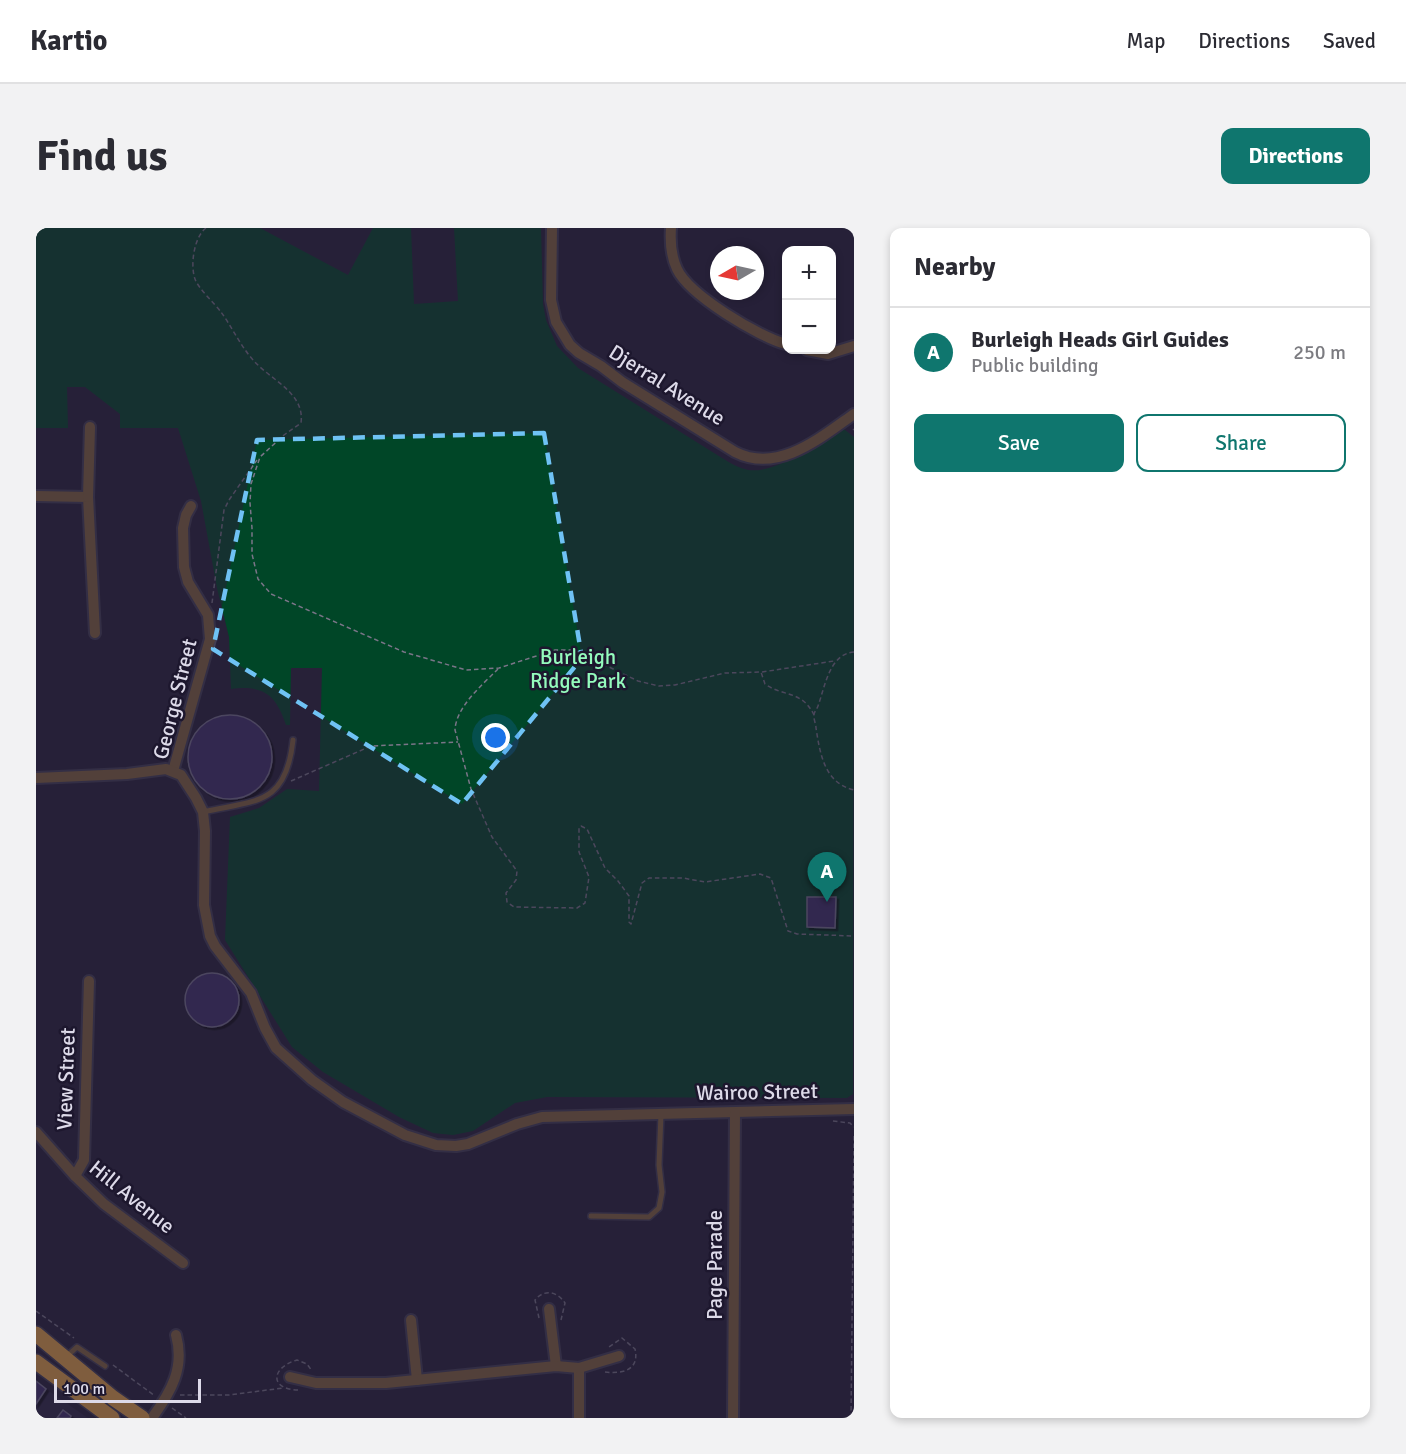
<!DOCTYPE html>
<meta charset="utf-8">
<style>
:root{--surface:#fff;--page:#f2f2f3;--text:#2b2b33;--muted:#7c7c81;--line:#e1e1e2;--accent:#0f766e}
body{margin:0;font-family:Signika,sans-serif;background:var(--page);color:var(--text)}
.controls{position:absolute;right:18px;top:18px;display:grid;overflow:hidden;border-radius:12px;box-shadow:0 3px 9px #0003}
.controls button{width:54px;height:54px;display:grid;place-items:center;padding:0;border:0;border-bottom:2px solid var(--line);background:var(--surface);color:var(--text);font:30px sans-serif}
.compass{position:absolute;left:674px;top:18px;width:54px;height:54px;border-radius:50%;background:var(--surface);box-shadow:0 3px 9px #0003;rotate:261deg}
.scale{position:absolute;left:18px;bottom:15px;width:147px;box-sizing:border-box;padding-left:6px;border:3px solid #dddae9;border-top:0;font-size:16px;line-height:21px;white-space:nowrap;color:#dddae9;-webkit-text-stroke:4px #1d172e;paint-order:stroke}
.you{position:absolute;left:460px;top:510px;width:21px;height:21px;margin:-15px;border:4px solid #fff;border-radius:50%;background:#1a73e8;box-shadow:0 0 0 9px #1a73e833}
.badge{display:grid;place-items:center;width:39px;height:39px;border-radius:50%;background:var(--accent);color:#fff;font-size:20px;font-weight:700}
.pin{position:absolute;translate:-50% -50px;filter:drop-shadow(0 2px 3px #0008)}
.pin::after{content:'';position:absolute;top:32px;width:21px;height:18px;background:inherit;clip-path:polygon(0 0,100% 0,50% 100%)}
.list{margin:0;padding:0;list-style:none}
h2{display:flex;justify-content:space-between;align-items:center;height:78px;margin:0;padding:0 24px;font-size:26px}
h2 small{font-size:20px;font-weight:400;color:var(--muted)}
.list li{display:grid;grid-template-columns:39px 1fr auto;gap:18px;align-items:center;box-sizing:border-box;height:90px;padding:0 24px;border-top:2px solid var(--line)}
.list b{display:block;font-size:22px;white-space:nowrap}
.list p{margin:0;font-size:20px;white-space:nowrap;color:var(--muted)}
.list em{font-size:20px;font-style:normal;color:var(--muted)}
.actions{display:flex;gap:12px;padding:18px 24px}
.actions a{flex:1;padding:14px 0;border:2px solid var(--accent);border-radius:12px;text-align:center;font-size:21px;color:var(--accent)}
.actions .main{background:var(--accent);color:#fff}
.map{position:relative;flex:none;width:818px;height:1190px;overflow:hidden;border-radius:12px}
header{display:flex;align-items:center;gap:36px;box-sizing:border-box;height:84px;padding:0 30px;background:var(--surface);border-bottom:2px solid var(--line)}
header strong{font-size:28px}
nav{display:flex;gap:33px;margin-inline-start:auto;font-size:21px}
.intro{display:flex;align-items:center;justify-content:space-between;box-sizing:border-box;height:144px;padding:0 36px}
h1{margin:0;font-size:42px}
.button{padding:15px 27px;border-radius:12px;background:var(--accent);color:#fff;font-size:21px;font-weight:700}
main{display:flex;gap:36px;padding:0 36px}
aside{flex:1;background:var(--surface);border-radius:12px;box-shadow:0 3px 9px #0003}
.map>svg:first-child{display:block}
.built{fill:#2f2845}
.green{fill:#004627}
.building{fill:#43306c;stroke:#79738f;stroke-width:1.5;filter:url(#shadow)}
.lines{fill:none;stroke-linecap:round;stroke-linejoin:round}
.service-casing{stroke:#443f54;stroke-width:8}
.minor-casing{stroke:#443f54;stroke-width:14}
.primary-casing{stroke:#443f54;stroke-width:18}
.path{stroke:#7a7588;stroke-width:1.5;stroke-dasharray:4.5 3;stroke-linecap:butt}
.service{stroke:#87673c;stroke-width:5}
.minor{stroke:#87673c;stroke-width:10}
.primary{stroke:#eaa746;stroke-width:15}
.marked{fill:none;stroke:#6fc2f4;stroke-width:4.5;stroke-dasharray:12 8;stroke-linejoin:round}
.labels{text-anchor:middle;stroke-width:5;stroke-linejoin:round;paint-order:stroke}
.street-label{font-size:21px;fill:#dddae9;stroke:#1d172e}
.park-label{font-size:21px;fill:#94fbbd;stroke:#1d172e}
</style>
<header>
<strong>Kartio</strong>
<nav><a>Map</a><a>Directions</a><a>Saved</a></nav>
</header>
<div class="intro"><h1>Find us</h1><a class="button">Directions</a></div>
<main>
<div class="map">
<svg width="818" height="1190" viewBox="0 0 818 1190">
<defs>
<filter id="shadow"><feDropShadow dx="2.5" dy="2.5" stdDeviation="0" flood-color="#0009"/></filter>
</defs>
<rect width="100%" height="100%" fill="#272138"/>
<!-- built -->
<polygon class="built" points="0,1153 10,1161 52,1190 0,1190"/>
<!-- green -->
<path class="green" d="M0 0H224L312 47 337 0H375L378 76 422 73 418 0H505L507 76 510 92 521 118 542 140 686 230C694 235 703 240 712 242 740 246 780 216 803 201L809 202 818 209 817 866 811 870 511 869 479 875 437 903 417 907 397 905 363 889 287 844 256 819 189 712 194 589 223 580 251 561 283 563 286 440H255L254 497H250C240 466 227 457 195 461L193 409 181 360 165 273 142 200H84V186L49 159H31L32 200H0Z"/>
<!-- building -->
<g class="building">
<circle cx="194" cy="529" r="42"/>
<polygon points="771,669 800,669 799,700 771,699"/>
<circle cx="176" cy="772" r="27"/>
<polygon points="0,1153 10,1161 0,1176"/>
<polygon points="27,1182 35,1188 34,1190 21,1190"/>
</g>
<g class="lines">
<defs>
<g id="service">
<path d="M167 584C220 572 250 578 257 512"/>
<polyline points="555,988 613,989 623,980 626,964 623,937 625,886"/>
<polyline points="30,1129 41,1119 69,1138"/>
</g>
<g id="minor">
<path d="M516 0 515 72 520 94 534 117 543 125 565 138 586 154 699 224C742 246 784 210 818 186"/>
<path d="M635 0C634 14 635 28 641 41 653 67 723 109 750 116"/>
<polyline points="771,122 792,126 818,118"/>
<polyline points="0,268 52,269 59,405"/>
<polyline points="52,269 54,199"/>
<polyline points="137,543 174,411 172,387 152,354 148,339 147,300 150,287 155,278"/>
<polyline points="0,550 91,546 130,541 145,547 160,570 167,584 169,603 168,677 174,708 179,718 215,765 229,800 240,820 276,852 307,874 369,907 400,917 420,918 432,916 481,896 506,889 818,881"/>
<polyline points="0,904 39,948 68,976 147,1035"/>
<polyline points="39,948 48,932 53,753"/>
<polyline points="513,1081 520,1138"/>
<polyline points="375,1092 381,1152"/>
<polyline points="543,1140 543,1190"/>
<polyline points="254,1149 280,1155 350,1155 520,1138 543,1140 583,1128"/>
<path d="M116 1190C135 1164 149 1140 140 1107"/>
<polyline points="697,1190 699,885"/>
</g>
<g id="primary">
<polyline points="0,1106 77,1170 106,1190"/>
<polyline points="0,1134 76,1190"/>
</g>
</defs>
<!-- service casing -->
<use href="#service" class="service-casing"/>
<!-- minor casing -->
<use href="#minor" class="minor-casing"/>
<!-- primary casing -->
<use href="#primary" class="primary-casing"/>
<!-- path -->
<g class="path">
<path d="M170 0C158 9 154 37 159 51 162 60 178 75 185 84 196 99 205 119 218 133 236 153 269 165 265 195L248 207 224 229 215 256 214 275 216 300V326L222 351 235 366 368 424 430 442 463 440 519 422H538L602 453 623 458 639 457 689 445 725 444 729 456C747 469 766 462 778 487"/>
<polyline points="817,201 818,202"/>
<polyline points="176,375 188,282 193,272 221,232"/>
<path d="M818 424C793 426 789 459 782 478 781 481 779 483 778 486 777 490 780 496 780 500 784 525 788 555 818 562"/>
<path d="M462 441C446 457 420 479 419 502L435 561 456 609 481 643 480 652 470 665 471 674 478 679 541 680 549 675 553 649 543 624V600L545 598 551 601 569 640 582 653 593 668V694L595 696 606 655 613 650H647L669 654 724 646 735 650 752 703 761 706 818 708"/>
<polyline points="726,444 798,433"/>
<polyline points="255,553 335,518 422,514"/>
<polyline points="797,893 814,895 818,899"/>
<polyline points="0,1083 38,1110"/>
<path d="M503 1090 499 1072C508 1061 521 1063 529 1075L525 1092"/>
<polyline points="77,1137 119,1168"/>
<path d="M569 1144C585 1146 604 1143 599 1121L586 1110 573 1119"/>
<path d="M262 1162C232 1161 236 1139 261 1132L271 1136 276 1143"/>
<polyline points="144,1167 193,1167 247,1160"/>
<polyline points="136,1180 150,1190"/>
<polyline points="815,1190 818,908"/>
</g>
<!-- service -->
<use href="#service" class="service"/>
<!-- minor -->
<use href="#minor" class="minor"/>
<!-- primary -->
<use href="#primary" class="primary"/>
</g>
<!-- marked area -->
<path d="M0 0H818V1190H0ZM508 205 546 430 426 576 177 421 221 212Z" fill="#272138" fill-opacity=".55" fill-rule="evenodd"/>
<path class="marked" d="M508 205 546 430 426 576 177 421 221 212Z"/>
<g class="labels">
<!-- street labels -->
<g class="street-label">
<text transform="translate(631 157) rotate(32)" y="7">Djerral Avenue</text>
<text transform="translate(139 471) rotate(-76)" y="7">George Street</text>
<text transform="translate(30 851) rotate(-88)" y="7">View Street</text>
<text transform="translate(721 864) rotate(-1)" y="7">Wairoo Street</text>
<text transform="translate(96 969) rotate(39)" y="7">Hill Avenue</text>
<text transform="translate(679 1037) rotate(-90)" y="7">Page Parade</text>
</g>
<!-- park labels -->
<g class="park-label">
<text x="542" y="436">Burleigh<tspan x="542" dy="24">Ridge Park</tspan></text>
</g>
</g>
</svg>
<div class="controls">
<button>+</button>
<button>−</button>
</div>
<svg class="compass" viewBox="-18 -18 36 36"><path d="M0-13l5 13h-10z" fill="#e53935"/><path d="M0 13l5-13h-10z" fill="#7c7c81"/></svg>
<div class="scale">100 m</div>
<div class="you"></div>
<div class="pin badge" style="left:791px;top:674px">A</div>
</div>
<aside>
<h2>Nearby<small></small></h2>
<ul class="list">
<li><span class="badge">A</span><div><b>Burleigh Heads Girl Guides</b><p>Public building</p></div><em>250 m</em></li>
</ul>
<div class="actions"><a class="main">Save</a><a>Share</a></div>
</aside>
</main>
